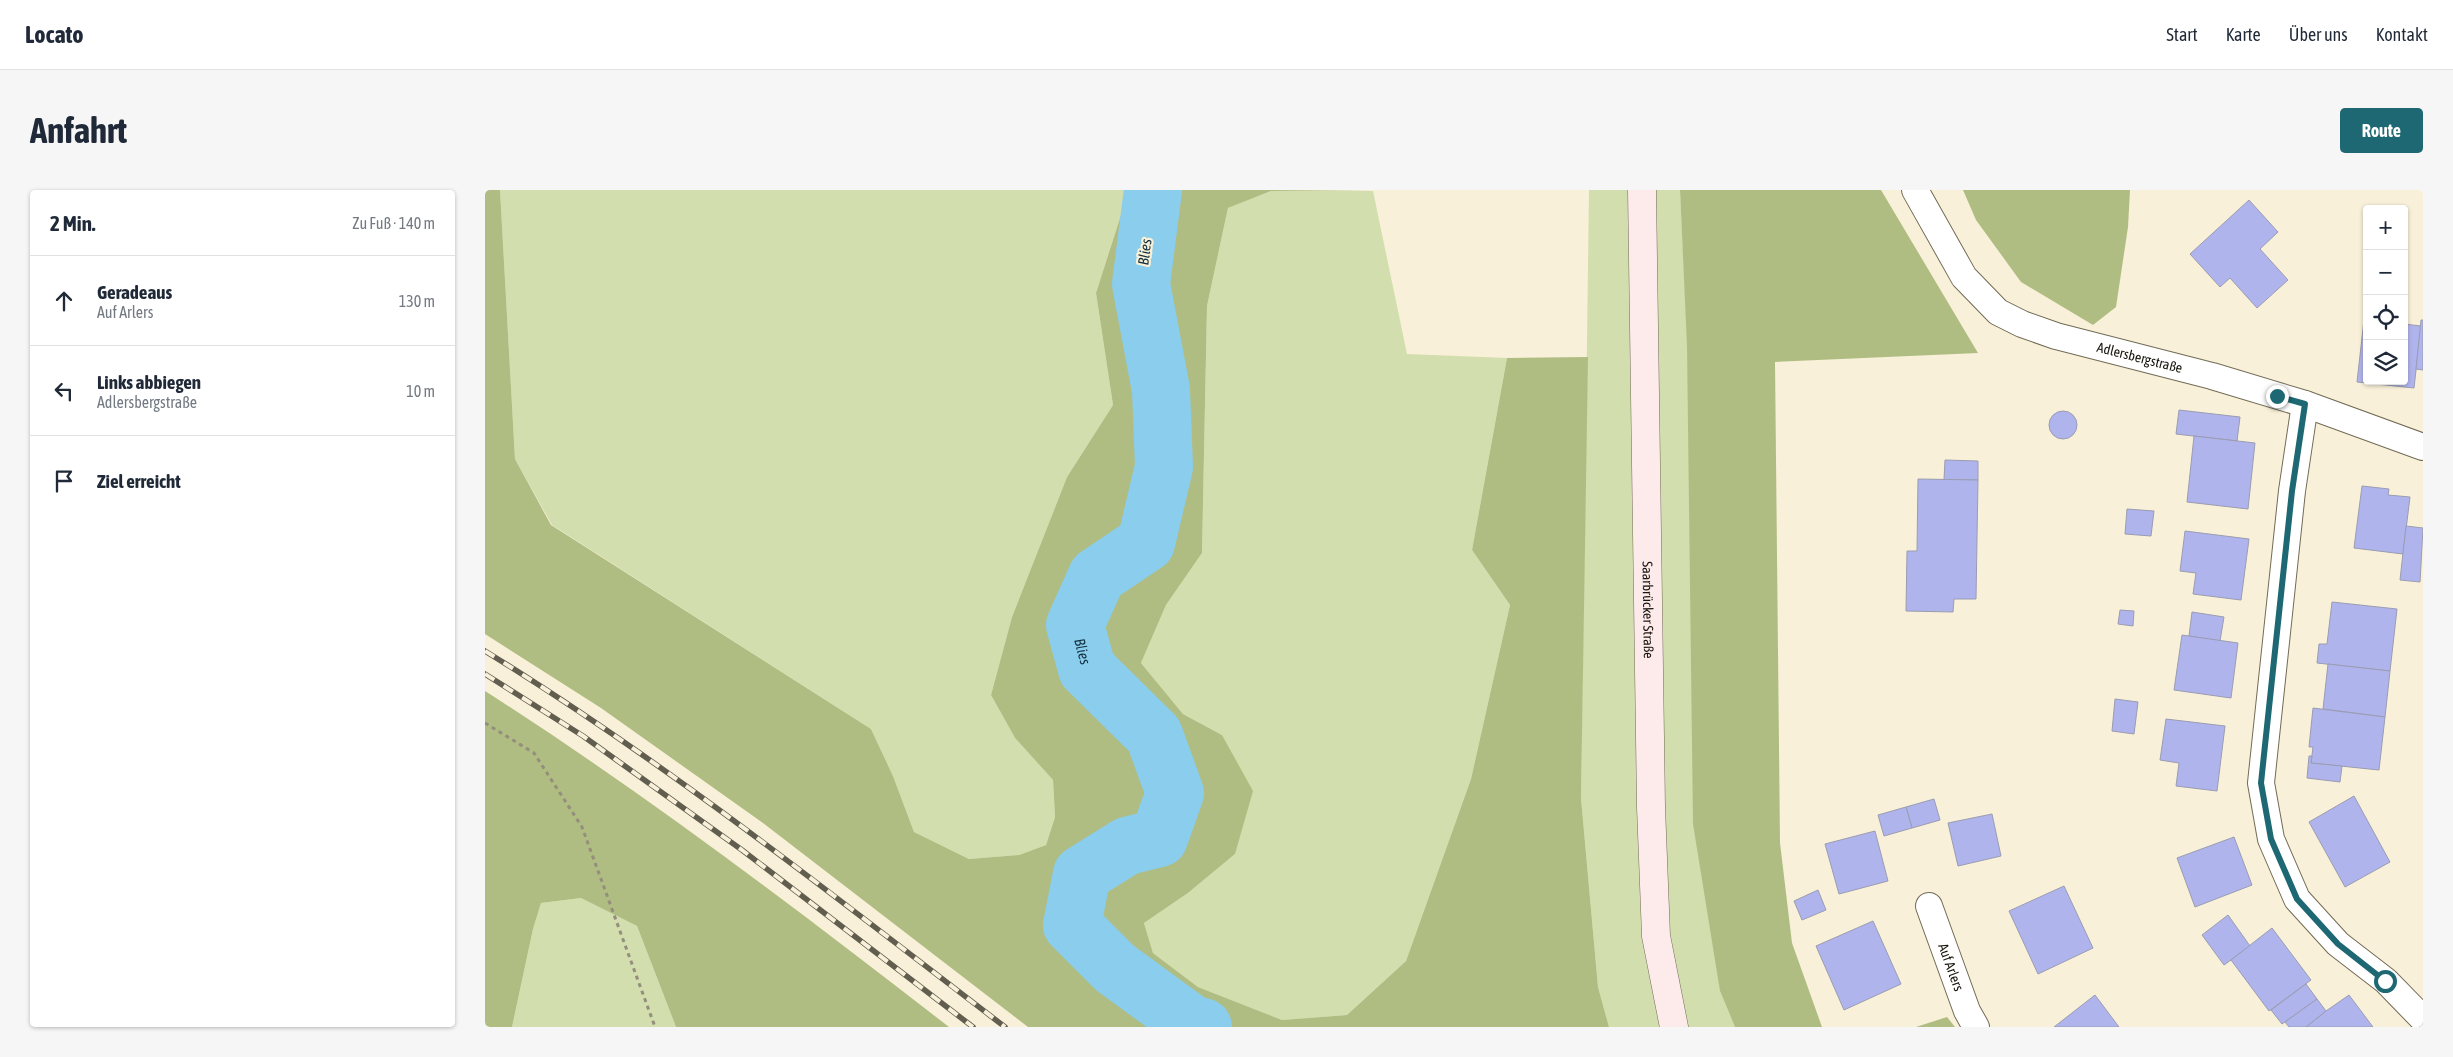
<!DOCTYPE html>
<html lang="de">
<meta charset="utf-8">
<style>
:root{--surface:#fff;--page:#f6f6f7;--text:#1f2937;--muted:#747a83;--line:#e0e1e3;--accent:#1d6872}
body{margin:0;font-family:"Asap Condensed",sans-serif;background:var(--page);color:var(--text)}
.controls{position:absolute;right:15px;top:15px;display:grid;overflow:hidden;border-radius:5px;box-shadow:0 1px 4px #0004}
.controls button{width:45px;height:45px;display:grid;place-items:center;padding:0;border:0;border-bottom:1px solid var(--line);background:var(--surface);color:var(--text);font:25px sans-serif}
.stop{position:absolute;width:15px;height:15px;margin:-11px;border:4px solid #1d6872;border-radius:50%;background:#fff}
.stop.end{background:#1d6872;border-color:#fff;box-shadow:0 1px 5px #0008}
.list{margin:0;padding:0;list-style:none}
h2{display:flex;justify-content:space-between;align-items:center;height:65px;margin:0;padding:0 20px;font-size:21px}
h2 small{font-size:16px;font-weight:400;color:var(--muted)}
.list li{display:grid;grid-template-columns:32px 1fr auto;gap:15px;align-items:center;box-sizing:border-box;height:90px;padding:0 20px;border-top:1px solid var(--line)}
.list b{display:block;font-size:19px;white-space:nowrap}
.list p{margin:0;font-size:16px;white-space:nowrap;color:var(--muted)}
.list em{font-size:16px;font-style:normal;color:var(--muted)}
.icon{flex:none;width:28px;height:28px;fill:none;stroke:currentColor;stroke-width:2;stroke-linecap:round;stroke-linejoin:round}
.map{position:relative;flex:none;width:1938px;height:837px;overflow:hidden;border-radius:5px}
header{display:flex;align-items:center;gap:30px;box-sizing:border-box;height:70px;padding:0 25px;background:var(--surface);border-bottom:1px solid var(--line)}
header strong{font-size:24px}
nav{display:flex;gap:28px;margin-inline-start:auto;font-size:18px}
.intro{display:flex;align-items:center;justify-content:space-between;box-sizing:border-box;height:120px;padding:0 30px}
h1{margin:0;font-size:35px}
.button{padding:12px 22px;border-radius:5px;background:var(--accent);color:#fff;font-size:18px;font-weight:700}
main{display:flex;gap:30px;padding:0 30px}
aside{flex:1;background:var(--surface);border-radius:5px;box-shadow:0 1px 4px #0004}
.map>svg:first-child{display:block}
.green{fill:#d2dead}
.forest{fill:#b0bd82}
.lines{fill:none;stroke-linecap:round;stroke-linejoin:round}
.river{stroke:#8acdec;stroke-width:58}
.building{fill:#b0b4ed;stroke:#9a9cb2}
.street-casing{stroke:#726b56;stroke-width:28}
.secondary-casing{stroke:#726b56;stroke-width:29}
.path{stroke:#948e7d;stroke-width:3;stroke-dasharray:4 4;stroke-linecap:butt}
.street{stroke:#fff;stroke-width:26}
.secondary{stroke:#fdebec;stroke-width:28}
.rail-casing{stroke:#615d4f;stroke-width:5.5}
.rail{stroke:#f8f0d8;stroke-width:4;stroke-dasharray:11;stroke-linecap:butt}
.route{stroke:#1d6872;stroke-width:6}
.labels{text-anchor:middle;stroke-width:4.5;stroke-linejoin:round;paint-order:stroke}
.street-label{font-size:14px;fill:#18150d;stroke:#f8f0d8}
.water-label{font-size:15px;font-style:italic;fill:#12313f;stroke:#f8f0d8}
</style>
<header>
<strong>Locato</strong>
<nav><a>Start</a><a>Karte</a><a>Über uns</a><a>Kontakt</a></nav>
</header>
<div class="intro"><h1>Anfahrt</h1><a class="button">Route</a></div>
<main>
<aside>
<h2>2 Min.<small>Zu Fuß · 140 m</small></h2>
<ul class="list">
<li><svg class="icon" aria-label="ahead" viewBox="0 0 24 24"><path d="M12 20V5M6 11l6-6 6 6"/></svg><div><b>Geradeaus</b><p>Auf Arlers</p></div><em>130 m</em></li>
<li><svg class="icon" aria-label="left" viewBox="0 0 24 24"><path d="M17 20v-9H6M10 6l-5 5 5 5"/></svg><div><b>Links abbiegen</b><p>Adlersbergstraße</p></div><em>10 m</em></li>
<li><svg class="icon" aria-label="arrive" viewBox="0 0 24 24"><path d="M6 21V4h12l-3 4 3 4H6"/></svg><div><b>Ziel erreicht</b></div></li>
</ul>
</aside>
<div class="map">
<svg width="1938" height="837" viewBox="0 0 1938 837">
<rect width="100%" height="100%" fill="#f8f0d8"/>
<!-- green -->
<g class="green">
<polygon points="15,0 644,0 611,103 628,215 582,287 527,427 506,505 530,548 568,590 570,627 561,655 534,665 484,669 429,642 408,586 386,539 67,335 30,269"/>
<polygon points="1104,0 1195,0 1235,801 1250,837 1124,837 1113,797 1096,608"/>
<polygon points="786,1 888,1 922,164 1022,168 987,360 1025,415 986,589 921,771 862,825 797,830 713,797 668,763 659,733 703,703 750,664 737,545 698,524 656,473 681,415 717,363 722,116 743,18"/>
<polygon points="96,708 152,736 191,837 27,837 48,739 56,713"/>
</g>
<!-- forest -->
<g class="forest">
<polygon points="0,0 15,0 30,269 66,335 386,539 408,586 429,642 484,669 534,665 561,655 570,627 568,590 530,548 506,505 527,427 582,287 628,215 611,103 644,0 888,0 786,1 743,18 722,116 717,363 681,415 656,473 698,524 737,545 768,601 750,664 703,703 659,733 668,763 713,797 797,830 862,825 921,771 986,589 1025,415 987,360 1022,168 1103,167 1096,608 1113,797 1124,837 543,837 278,633 116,518 0,444"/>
<polygon points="1195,0 1396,0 1493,163 1290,172 1295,653 1307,753 1337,837 1250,837 1235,801 1208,634 1202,156"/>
<polygon points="1478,0 1645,0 1643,37 1631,117 1608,135 1536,92 1491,30"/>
<path d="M0 501C161 604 313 720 464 837H191L152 736 96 708 56 713 48 739 27 837H0Z"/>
<polygon points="1462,827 1470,837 1431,837"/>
</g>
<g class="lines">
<!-- river -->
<path class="river" id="s1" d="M668 0 656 94 676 200 679 277 661 353 612 386 590 435 602 479 669 545 690 603 674 648 642 656 597 684 587 735 630 778 708 835 718 837"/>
</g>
<!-- building -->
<g class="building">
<polygon points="1764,10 1793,42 1775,59 1803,90 1772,118 1745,88 1735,97 1705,64"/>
<polygon points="1879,130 1882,131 1882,191 1919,191 1919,134 1936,136 1929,198 1872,192"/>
<polygon points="1936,130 1938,130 1938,180 1931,179"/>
<polygon points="1694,220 1755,227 1752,251 1691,244"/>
<circle cx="1578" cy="235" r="14"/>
<polygon points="1709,246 1770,253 1763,319 1702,312"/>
<polygon points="1460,270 1493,271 1493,290 1459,290"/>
<polygon points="1433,289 1493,290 1491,409 1469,409 1468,422 1421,421 1422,361 1432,361"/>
<polygon points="1877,296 1904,299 1903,305 1925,307 1918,364 1869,358"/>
<polygon points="1642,319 1669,321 1666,346 1640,344"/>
<polygon points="1921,336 1938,338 1935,392 1915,390"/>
<polygon points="1700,341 1764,349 1756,410 1708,404 1711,383 1695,381"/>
<polygon points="1847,412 1912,419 1905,481 1832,473 1834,454 1842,454"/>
<polygon points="1635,420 1649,421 1648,436 1633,434"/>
<polygon points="1707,422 1739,427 1735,451 1704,446"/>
<polygon points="1697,445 1753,453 1746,508 1689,500"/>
<polygon points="1843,474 1905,481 1900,527 1838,519"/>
<polygon points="1630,509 1653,512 1649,544 1627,541"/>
<polygon points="1828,518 1900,527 1894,580 1826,573 1828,557 1824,557"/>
<polygon points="1681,529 1740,536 1732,601 1691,596 1694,573 1675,570"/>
<polygon points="1824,566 1827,566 1826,573 1857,576 1855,592 1822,588"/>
<polygon points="1869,606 1905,672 1860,697 1824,632"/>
<polygon points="1449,609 1455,630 1427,638 1421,617"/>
<polygon points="1421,617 1427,638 1399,646 1393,625"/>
<polygon points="1507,624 1516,666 1473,676 1463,633"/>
<polygon points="1390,641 1403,691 1354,704 1340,654"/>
<polygon points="1749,647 1767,695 1710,717 1692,668"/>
<polygon points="1579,696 1608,758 1553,784 1524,721"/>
<polygon points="1333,700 1341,720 1317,730 1309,711"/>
<polygon points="1743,725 1765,756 1739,775 1717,745"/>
<polygon points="1388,731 1416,794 1359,820 1331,756"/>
<polygon points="1787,738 1826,790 1784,821 1746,770"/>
<polygon points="1821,794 1832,809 1797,834 1786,820"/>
<polygon points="1610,805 1634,837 1569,837"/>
<polygon points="1864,805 1888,837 1821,837 1841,821"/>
<polygon points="1832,809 1841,821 1821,837 1804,837 1800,832"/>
</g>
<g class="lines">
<defs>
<g id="street">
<path id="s2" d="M1430 0 1479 87 1513 122 1537 134 1571 146 1727 186 1820 214 1938 257"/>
<polyline points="1820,214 1807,301 1776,593 1786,649 1812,709 1853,754 1901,791 1938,829"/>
<path id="s3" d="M1444 716 1482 821 1491 837"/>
</g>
<g id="secondary">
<path id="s4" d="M1157 0 1166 617 1171 746 1189 837"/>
</g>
</defs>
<!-- street casing -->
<use href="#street" class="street-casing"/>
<!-- secondary casing -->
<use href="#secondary" class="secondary-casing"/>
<!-- path -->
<polyline class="path" points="0,533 49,563 97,637 170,837"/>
<!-- street -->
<use href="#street" class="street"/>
<!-- secondary -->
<use href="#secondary" class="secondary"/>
<defs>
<g id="rail">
<path d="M0 461C182 573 350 707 520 837"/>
<polyline points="0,484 98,546 257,660 488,837"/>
</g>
</defs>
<!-- rail casing -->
<use href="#rail" class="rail-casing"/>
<!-- rail -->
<use href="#rail" class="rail"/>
</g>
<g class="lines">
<!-- route -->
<polyline class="route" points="1792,206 1820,214 1807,301 1776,593 1786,649 1812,709 1853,754 1900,791"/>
</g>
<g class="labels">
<!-- street labels -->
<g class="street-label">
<text dy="5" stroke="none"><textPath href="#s2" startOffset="298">Adlersbergstraße</textPath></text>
<text dy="5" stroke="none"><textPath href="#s4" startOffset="420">Saarbrücker Straße</textPath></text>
<text dy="5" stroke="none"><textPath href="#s3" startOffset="65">Auf Arlers</textPath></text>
</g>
<!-- water labels -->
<g class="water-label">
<text transform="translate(660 62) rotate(-83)" y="5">Blies</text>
<text dy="5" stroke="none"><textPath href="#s1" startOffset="498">Blies</textPath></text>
</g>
</g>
</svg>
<div class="controls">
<button>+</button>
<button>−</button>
<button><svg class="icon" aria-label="locate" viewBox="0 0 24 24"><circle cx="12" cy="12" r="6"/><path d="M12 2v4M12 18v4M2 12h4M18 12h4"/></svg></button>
<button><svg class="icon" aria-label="layers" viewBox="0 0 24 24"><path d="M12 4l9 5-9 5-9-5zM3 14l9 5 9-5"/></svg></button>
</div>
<div class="stop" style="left:1900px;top:791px"></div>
<div class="stop end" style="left:1792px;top:206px"></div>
</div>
</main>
